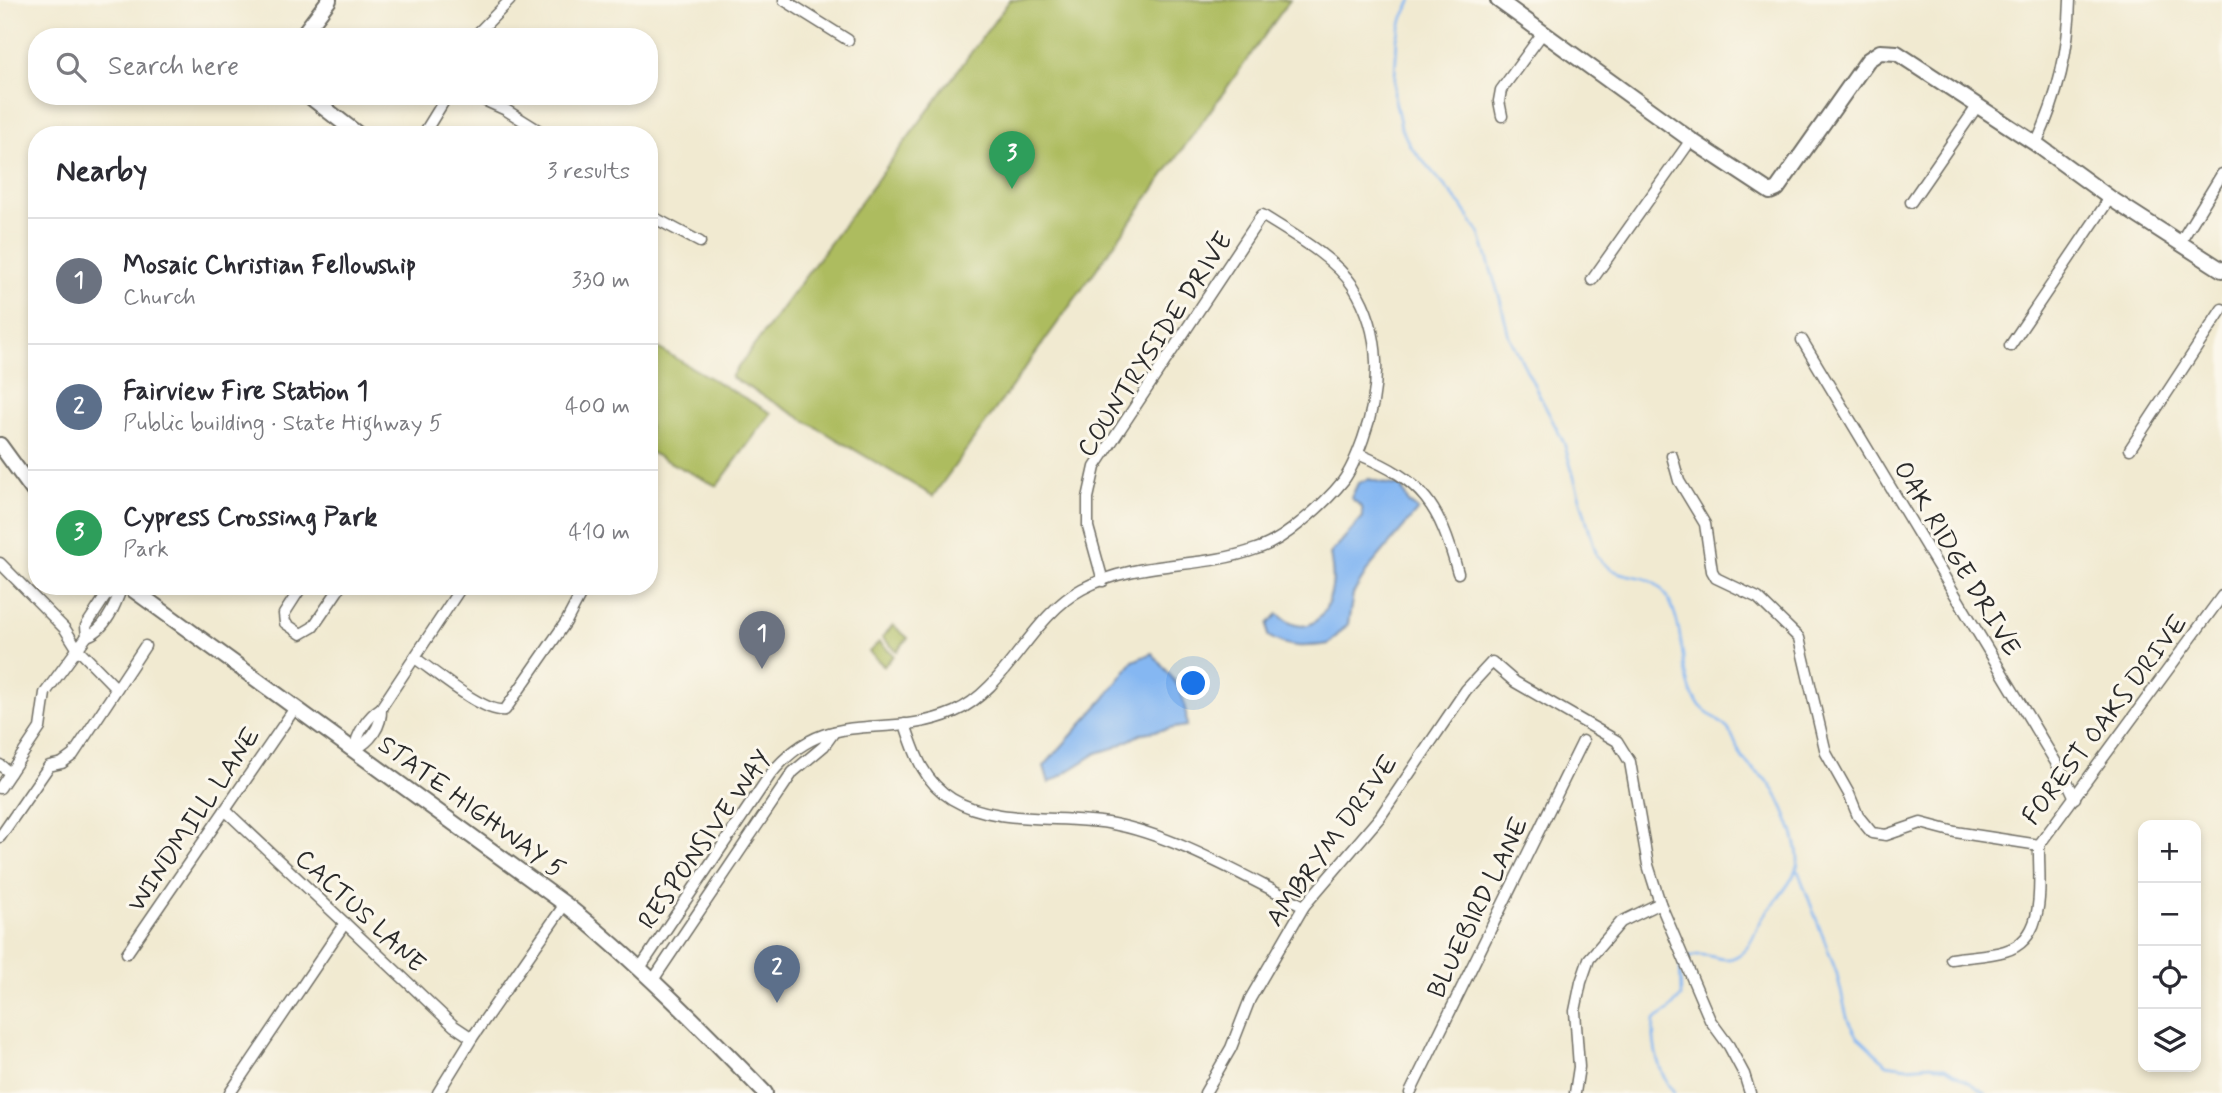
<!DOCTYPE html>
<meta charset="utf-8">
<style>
:root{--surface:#fff;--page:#f7f7f7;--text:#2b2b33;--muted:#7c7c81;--line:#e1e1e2;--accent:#1a73e8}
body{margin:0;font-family:Mynerve,sans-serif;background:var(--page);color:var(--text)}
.controls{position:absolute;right:21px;bottom:21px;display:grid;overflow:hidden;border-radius:14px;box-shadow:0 4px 10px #0003}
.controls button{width:63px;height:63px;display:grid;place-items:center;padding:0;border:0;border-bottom:2px solid var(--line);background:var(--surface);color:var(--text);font:35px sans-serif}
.you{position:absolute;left:1194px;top:684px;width:24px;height:24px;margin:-18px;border:5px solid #fff;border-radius:50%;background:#1a73e8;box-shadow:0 0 0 10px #1a73e833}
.badge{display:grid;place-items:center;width:46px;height:46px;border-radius:50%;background:var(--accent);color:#fff;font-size:23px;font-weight:700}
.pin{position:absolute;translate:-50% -58px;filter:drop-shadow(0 2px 4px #0008)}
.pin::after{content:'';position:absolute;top:37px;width:24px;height:21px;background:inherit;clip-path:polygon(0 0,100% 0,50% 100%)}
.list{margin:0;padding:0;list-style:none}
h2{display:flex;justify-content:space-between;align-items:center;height:91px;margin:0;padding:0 28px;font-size:30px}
h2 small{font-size:23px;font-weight:400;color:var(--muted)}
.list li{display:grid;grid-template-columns:46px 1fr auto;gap:21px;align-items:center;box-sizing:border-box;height:126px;padding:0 28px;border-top:2px solid var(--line)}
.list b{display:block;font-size:26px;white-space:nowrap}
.list p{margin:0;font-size:23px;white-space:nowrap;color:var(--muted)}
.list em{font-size:23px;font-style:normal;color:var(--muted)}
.icon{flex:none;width:38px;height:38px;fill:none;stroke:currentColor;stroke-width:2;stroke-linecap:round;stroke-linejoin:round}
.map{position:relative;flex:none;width:2222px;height:1093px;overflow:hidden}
.search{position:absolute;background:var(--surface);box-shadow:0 4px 10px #0003;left:28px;top:28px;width:630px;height:77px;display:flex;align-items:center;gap:18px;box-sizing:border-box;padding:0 24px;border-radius:28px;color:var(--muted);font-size:26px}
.panel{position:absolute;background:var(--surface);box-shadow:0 4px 10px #0003;left:28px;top:126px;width:630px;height:469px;border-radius:28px}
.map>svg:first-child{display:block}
.green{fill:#adbc5f;stroke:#6c7445;stroke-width:2}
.water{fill:#85b7f2;stroke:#58718e;stroke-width:2}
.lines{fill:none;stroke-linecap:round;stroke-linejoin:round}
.stream{stroke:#85b7f2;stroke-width:2.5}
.street-casing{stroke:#706e65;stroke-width:13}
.secondary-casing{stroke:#706e65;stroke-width:18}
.street{stroke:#fff;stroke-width:10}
.secondary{stroke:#fff;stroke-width:14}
.labels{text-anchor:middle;stroke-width:6;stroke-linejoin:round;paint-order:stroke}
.street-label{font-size:26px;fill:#2b2b2b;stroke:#fbf7ec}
</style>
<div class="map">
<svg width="2222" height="1093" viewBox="0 0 2222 1093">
<rect width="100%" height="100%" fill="#fbf7ec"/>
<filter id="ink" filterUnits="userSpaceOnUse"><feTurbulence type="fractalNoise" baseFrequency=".0143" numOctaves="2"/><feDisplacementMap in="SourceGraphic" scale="14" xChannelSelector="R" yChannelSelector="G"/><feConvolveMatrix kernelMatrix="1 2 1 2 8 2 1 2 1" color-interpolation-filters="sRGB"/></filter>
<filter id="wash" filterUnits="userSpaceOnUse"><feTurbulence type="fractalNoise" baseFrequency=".00686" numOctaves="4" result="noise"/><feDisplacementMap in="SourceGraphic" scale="28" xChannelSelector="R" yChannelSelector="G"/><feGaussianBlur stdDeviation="1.57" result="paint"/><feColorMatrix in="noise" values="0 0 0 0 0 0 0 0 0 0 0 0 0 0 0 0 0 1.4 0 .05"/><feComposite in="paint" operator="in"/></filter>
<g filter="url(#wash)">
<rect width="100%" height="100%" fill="#f1ead1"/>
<!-- green -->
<g class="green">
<polygon points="1010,0 1290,0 933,496 731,377"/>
<polygon points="649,343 771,413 717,486 649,452"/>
<polygon points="893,625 908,638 897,651 882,638"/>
<polygon points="879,642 894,655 884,666 869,652"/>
</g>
<!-- water -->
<g class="water">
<path d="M1369 479 1387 484 1401 486 1408 502 1418 510 1369 568 1353 594 1348 624 1329 644C1306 647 1288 649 1268 636V624L1278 614C1306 640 1327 619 1332 587 1334 576 1332 565 1330 554L1363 517 1362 507 1351 498 1358 483Z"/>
<path d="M1152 653C1174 679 1186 691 1187 726L1143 733 1116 747 1097 753 1049 783 1044 766 1104 699 1133 661Z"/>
</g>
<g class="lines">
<!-- stream -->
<g class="stream">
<path d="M1412 0 1403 17 1397 38 1394 95 1401 127 1410 146 1462 206 1480 234 1500 299 1509 336 1564 443 1597 556C1620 585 1642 568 1661 589 1686 617 1678 663 1693 696 1700 710 1717 718 1728 729 1735 738 1736 748 1742 757 1749 768 1761 774 1769 783 1781 798 1803 849 1797 868 1793 881 1776 901 1767 912 1754 926 1754 950 1733 958 1722 962 1712 955 1702 955 1697 954 1691 957 1686 959"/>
<polyline points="1797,868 1837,974 1847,1017 1858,1037 1887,1064 1907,1067 1931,1065 1945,1068 1986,1093"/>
<path d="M1674 1093C1658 1073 1652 1045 1654 1020L1668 1011 1681 997 1680 961"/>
</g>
</g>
</g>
<g filter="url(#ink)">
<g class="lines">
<defs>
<g id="street">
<polyline points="784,0 848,40"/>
<polyline points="474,37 510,0"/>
<polyline points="475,96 506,110 546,135"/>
<polyline points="1502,116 1499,101 1501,90 1542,34"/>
<polyline points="423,135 447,96"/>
<path d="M2036 144C2057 99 2069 50 2070 0"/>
<polyline points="1911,202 1978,105"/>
<polyline points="649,215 700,242"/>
<polyline points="2181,241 2222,174"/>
<polyline points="1592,280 1691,140"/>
<polyline points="1802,340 2067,781 2075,798"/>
<polyline points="2010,346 2110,198"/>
<polyline points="2130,449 2222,309"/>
<path d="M1358 454C1424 481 1439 505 1458 573"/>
<polyline points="1672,456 1679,481 1705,524 1712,571 1716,578 1758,598 1799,638 1826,753 1849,794 1858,816 1872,833 1886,835 1921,823 1955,832 2039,845 2222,596"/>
<polyline points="0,563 65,629 77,648 116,688"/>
<polyline points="302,586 284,614 285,623 301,634 313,627 341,586"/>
<polyline points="87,636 86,626 105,597 119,586"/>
<path d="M415 658C434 671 483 713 505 710L566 622 585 586"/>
<path d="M905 724C915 754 923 781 952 799 994 825 1060 815 1108 823 1173 834 1245 877 1304 906"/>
<path d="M354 750C357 734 367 717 381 708L462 586"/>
<path d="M354 750C370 742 382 727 381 708"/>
<polyline points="0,765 10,773"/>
<path d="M0 788 40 728 45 693 87 636C106 630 116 604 122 586"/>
<polyline points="225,810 454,1026 472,1038"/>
<polyline points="0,837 49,766 62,763 73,755 145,646"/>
<polyline points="127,953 295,708"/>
<path d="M1951 959C1969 956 1989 956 2005 951 2049 938 2038 880 2039 845"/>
<path d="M640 968 770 775C828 703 884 742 954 712 1006 690 1030 617 1082 589 1137 559 1199 570 1256 549 1273 544 1288 533 1301 522 1316 510 1331 496 1343 481 1352 469 1358 453 1363 439 1381 389 1383 333 1353 286 1334 257 1292 234 1262 215L1095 467 1088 498V527L1103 581"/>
<polyline points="653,980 793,772 824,746 834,732"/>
<polyline points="230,1093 345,923"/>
<polyline points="438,1093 472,1038 565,904"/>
<polyline points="1205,1093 1231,1048 1250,999 1304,906 1380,817 1466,690 1492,662 1515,682 1617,741 1630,762 1648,865 1660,903 1710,1020 1729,1046 1744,1074 1750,1093"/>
<polyline points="1410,1093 1583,741"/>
<polyline points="1575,1093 1579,1067 1575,1011 1581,982 1589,959 1621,922 1660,903"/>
</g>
<g id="secondary">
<polyline points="1498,0 1691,140 1770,192 1777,189 1868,60 1880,52 1897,53 2036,144 2110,198 2222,270"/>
<polyline points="301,37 329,0"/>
<polyline points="309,96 359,135"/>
<polyline points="0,445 37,496"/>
<path d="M128 586 565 904C637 962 701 1027 765 1093"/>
</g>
</defs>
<!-- street casing -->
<use href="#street" class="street-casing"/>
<!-- secondary casing -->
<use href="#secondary" class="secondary-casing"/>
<!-- street -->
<use href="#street" class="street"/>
<!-- secondary -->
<use href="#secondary" class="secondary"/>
</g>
</g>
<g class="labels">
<!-- street labels -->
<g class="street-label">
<text transform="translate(1154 344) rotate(-57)" y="9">COUNTRYSIDE DRIVE</text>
<text transform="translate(1958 558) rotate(59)" y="9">OAK RIDGE DRIVE</text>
<text transform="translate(2104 719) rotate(-53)" y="9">FOREST OAKS DRIVE</text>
<text transform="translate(472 806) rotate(36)" y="9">STATE HIGHWAY 5</text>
<text transform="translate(193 819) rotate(-56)" y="9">WINDMILL LANE</text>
<text transform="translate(704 839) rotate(-55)" y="9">RESPONSIVE WAY</text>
<text transform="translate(1331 840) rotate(-54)" y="9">AMBRYM DRIVE</text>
<text transform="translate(1477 907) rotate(-64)" y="9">BLUEBIRD LANE</text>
<text transform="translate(361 910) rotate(43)" y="9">CACTUS LANE</text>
</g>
</g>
</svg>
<div class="controls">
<button>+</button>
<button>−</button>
<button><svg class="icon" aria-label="locate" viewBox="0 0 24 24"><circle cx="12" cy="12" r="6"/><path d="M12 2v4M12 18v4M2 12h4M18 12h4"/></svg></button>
<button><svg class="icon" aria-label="layers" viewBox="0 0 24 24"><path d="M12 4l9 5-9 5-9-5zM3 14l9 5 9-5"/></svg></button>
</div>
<div class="you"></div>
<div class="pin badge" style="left:762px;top:669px;background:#6b7280">1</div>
<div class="pin badge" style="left:777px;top:1003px;background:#5c6f8a">2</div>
<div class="pin badge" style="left:1012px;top:189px;background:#2e9e5b">3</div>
<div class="search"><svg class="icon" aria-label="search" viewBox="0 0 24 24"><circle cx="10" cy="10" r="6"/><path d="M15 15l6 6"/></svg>Search here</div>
<section class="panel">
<h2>Nearby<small>3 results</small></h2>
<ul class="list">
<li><span class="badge" style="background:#6b7280">1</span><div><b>Mosaic Christian Fellowship</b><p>Church</p></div><em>330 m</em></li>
<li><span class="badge" style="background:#5c6f8a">2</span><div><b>Fairview Fire Station 1</b><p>Public building · State Highway 5</p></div><em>400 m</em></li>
<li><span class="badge" style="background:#2e9e5b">3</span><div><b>Cypress Crossing Park</b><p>Park</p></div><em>410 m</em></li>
</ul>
</section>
</div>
